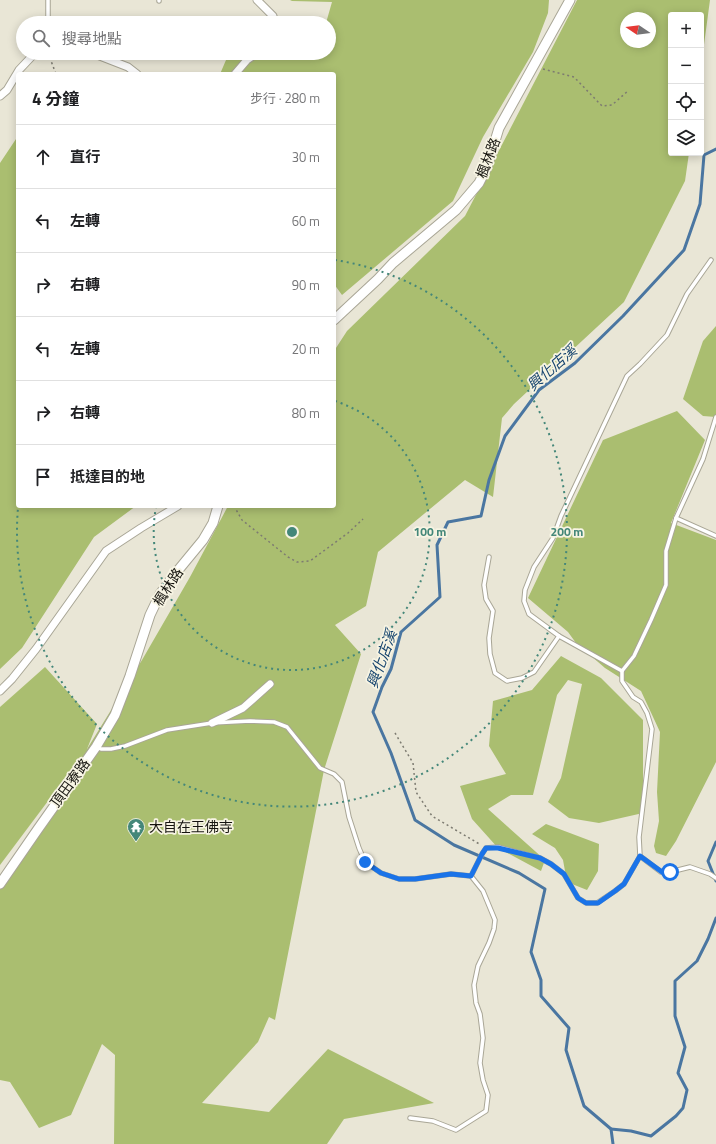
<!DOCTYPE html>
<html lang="zh-TW">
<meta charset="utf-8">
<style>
:root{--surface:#fff;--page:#f2f2f2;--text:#202124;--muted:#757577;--line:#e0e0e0}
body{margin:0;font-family:"Titillium Web","Noto Sans TC",sans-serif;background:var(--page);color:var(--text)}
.controls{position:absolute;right:12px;top:12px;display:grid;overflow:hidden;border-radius:4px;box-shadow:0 2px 10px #0003}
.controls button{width:36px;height:36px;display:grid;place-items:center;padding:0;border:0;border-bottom:1px solid var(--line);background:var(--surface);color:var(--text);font:20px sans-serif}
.compass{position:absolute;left:620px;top:12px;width:36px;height:36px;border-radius:50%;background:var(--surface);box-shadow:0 2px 10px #0003;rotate:283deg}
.stop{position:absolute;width:12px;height:12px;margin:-9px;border:3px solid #1a73e8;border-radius:50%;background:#fff}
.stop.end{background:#1a73e8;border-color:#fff;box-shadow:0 1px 4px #0008}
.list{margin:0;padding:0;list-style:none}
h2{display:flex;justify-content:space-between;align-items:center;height:52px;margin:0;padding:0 16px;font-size:17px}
h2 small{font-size:13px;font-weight:400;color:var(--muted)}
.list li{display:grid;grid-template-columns:26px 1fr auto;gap:12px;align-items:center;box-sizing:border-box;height:64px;padding:0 16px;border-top:1px solid var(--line)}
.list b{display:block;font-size:15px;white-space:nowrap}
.list em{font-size:13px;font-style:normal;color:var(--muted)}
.icon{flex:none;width:22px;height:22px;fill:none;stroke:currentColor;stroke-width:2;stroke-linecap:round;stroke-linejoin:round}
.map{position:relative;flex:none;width:716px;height:1144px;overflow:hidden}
.search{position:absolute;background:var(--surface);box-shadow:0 2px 10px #0003;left:16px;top:16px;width:320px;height:44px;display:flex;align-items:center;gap:10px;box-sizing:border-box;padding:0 14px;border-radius:22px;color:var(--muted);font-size:15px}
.panel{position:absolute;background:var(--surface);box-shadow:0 2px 10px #0003;left:16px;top:72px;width:320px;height:436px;border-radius:4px}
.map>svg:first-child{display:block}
.green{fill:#aabe70;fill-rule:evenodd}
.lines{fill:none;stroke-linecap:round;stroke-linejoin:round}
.stream{stroke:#4a76a1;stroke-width:3}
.service-casing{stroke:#a9a696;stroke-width:5.5}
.minor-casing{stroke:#a9a696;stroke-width:9}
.tertiary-casing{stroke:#a9a696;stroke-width:11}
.path{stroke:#7d7b71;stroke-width:1.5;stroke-dasharray:2 3;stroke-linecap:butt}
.service{stroke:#fff;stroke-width:3.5}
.minor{stroke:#fff;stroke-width:7}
.tertiary{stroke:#fff;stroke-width:9}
.route{stroke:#1a73e8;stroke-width:5}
.ring{fill:none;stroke:#448779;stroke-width:2;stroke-dasharray:2 4}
.labels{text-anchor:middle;stroke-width:3.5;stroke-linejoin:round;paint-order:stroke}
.street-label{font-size:14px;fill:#15140f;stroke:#f7f4e3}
.poi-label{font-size:14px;fill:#15140f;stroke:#f7f4e3;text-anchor:start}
.water-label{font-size:15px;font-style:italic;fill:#16446e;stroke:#f7f4e3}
.centre{fill:#448779;stroke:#f7f4e3;stroke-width:2}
.ring-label{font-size:12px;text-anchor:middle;font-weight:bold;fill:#448779;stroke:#f7f4e3;stroke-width:3.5;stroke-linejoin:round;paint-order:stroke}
</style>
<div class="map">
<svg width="716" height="1144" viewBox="0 0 716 1144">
<rect width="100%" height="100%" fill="#e9e6d6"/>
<!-- green -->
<g class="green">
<polygon points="290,0 549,0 548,13 533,52 483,137 453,201 342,295 334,284 334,74 220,74 229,53 329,53 329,23 326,23 332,2 292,1"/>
<path d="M577 0H710L701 67V15H671V153H689L685 181 624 302 514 404 502 418 493 497 465 480 378 552 366 606 335 625 361 654 324 770 275 1020 269 1017 258 1042 202 1103 269 1112 328 1049 434 1103 344 1119 327 1144H114L115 1055 102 1044 71 1115 39 1128 10 1082 0 1080V887L81 757 0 865V707L45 667 97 724 87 749 142 660 190 577 228 506H334V351L347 331 465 216ZM626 18H650V42H626Z"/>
<polygon points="18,136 18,506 136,506 94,537 22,648 0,669 0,163"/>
<polygon points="716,326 716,417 703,416 683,399 703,341"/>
<polygon points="677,411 705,440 671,523 716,540 716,762 676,841 666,856 656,853 654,846 659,821 657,792 660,732 641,691 605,668 576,643 568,632 528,598 603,440"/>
<polygon points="561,656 601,678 643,720 643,813 599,823 569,818 548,802 561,778 582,684 568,680 557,695 533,795 511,795 488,809 545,860 541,871 498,848 472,819 460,786 506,774 489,746 493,701 532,690"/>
<polygon points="546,824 599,844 598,871 587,890 567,882 563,860 555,848 532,834"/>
</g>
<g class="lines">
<!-- stream -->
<g class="stream">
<polyline points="716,842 708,861 716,881"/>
<polyline points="611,1129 631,1131 651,1136 676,1116 683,1108 687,1090 678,1073 685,1047 675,1016 675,981 697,961 708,939 716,918"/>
<polyline points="613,1144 611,1129 584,1106 566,1050 569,1028 541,996 541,980 531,952 545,889 519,873 454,845 415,820 391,753 373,712 382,687 391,669 401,632 440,597 437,545 448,522 481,516 489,480 505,436 539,390 575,363 623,316 684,250 700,204 704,155 716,149"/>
</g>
<defs>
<g id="service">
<polyline points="159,0 159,1"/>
<polyline points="48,23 48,0"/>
<polyline points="711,260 687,294 667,335 640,364 627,376 561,516 553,538 534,567 525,590 524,601 529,614 559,636 622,671 634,656 651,620 666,585 666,551 676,518 703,459 716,417"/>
<polyline points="676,518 716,536"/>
<polyline points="489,557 484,585 486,599 493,611 489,638 490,654 495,673 507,681 522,678 534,672 559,636"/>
<polyline points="96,747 101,749 111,749 125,746 167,730 212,723 250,721 274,722 287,727 320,768 334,774 342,782 349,817 359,848 365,862 381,873 399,879 415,879 451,874 471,876 483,891 495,920 494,929 489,943 478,966 474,985 476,1003 480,1014 483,1038 480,1063 483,1080 488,1095 486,1111 456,1130 433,1121 410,1118"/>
<polyline points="640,856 661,872 670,872 690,867 710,874 716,878"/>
<polyline points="471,876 482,854 486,848 498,847 540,858 551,864 564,874 578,898 586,903 597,903 615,891 624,884 640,856 639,837 652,729 647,713 641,702 633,697 622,681 622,671"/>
</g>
<g id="minor">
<polyline points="257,0 273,16 274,23"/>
<polyline points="92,53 128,67 137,74"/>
<polyline points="235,74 247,60 257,53"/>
<polyline points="0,96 7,90 19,70 35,53"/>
<polyline points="0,691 12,679 36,649 106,551 141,528 178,506"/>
<polyline points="212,723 243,708 270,684"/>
</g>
<g id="tertiary">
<polyline points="334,320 378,279 393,263 456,210 479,183 487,167 499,128 570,0"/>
<polyline points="0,884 38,829 96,747 115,715 130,676 150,615 160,594 175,574 203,540 213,523 218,506"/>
</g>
</defs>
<!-- service casing -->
<use href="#service" class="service-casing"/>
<!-- minor casing -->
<use href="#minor" class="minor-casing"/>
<!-- tertiary casing -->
<use href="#tertiary" class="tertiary-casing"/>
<!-- path -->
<g class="path">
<polyline points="48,53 56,74"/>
<polyline points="543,69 574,77 602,106 612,105 629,90"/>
<polyline points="234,506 242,520 288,557 297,562 310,561 348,533 363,519"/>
<polyline points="395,733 413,763 416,792 432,816 481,845"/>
</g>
<!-- service -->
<use href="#service" class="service"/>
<!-- minor -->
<use href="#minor" class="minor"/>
<!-- tertiary -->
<use href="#tertiary" class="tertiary"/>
</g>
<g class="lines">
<!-- route -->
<polyline class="route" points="365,862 381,873 399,879 415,879 451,874 471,876 482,854 486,848 498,848 540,858 551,864 564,874 578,898 586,903 598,903 615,891 624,884 640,856 662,872 670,872"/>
</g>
<!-- distance rings -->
<g class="ring">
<path d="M335 401A138 138 0 1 1 156 507"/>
<path d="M335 260A275 275 0 1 1 18 508"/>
</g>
<!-- icons -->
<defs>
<symbol id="temple-pin" viewBox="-11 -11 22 30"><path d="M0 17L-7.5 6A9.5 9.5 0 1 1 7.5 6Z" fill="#448779" stroke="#f7f4e3"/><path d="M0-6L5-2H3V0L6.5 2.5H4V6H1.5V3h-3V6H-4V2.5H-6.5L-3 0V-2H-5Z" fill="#fff"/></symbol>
</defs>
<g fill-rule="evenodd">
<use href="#temple-pin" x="126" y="817" width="20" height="27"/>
</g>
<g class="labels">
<!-- street labels -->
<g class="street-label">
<text transform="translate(488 158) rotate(-69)" y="5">楓林路</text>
<text transform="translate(168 587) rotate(-57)" y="5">楓林路</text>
<text transform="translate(70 783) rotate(-54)" y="5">頂田寮路</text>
</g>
<!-- poi labels -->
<g class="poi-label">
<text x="149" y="832">大自在王佛寺</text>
</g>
<!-- water labels -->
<g class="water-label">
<text transform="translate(552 368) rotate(-41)" y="5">興化店溪</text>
<text transform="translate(382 659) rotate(-70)" y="5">興化店溪</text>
</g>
</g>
<circle cx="292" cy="532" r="6" class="centre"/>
<g class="ring-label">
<text x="430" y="536">100 m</text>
<text x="567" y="536">200 m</text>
</g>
</svg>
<div class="controls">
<button>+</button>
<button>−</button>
<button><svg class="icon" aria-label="locate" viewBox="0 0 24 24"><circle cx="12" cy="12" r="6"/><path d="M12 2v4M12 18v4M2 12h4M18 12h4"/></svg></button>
<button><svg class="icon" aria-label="layers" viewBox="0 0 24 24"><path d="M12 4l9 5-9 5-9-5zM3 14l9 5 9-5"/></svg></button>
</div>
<svg class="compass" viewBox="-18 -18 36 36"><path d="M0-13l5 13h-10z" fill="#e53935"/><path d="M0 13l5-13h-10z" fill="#757577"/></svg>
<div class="stop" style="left:670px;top:872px"></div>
<div class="stop end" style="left:365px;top:862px"></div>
<div class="search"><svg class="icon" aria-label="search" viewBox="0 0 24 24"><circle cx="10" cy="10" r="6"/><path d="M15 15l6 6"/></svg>搜尋地點</div>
<section class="panel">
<h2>4 分鐘<small>步行 · 280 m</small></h2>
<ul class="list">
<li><svg class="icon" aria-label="ahead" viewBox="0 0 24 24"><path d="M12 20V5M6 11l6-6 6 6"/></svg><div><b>直行</b></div><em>30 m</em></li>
<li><svg class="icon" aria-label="left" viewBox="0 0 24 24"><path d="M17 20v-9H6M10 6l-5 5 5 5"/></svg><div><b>左轉</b></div><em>60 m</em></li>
<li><svg class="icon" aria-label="right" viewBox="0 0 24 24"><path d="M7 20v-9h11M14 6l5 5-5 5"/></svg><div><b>右轉</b></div><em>90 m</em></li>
<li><svg class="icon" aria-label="left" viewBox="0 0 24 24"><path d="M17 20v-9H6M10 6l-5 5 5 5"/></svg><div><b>左轉</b></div><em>20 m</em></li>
<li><svg class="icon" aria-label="right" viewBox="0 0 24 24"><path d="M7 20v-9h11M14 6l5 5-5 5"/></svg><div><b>右轉</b></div><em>80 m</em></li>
<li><svg class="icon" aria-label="arrive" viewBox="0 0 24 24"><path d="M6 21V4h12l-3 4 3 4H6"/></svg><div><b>抵達目的地</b></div></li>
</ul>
</section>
</div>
